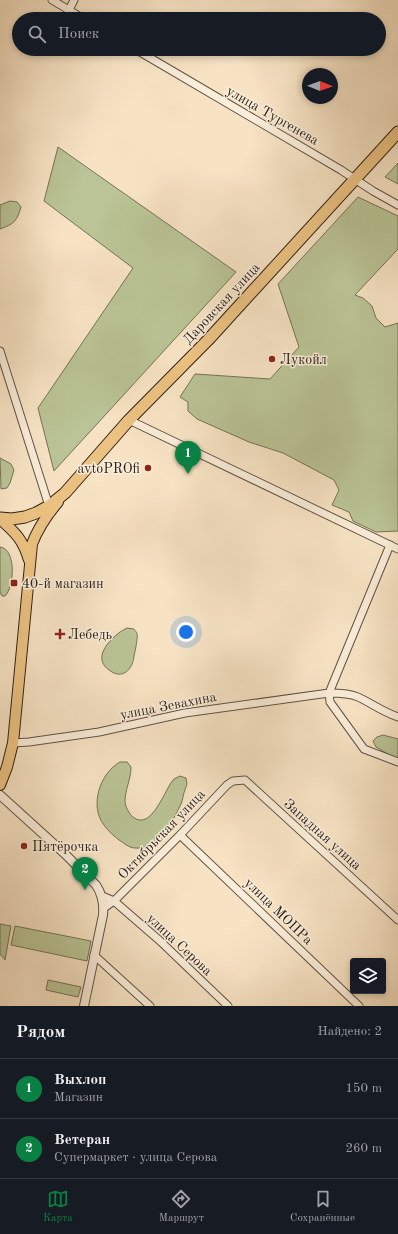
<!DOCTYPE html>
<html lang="ru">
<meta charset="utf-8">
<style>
:root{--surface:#171b24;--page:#20242c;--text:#f1f3f6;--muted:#9ea1a6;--line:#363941;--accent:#0b8043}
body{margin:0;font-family:"Old Standard TT",serif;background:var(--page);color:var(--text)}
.controls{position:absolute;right:12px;bottom:12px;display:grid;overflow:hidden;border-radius:4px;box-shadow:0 2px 6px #0003}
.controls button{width:36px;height:36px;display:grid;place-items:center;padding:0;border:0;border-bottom:1px solid var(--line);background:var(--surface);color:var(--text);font:20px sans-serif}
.compass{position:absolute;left:302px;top:68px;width:36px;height:36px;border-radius:50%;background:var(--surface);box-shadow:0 2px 6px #0003;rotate:91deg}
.you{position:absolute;left:186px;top:632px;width:14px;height:14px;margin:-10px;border:3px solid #fff;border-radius:50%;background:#1a73e8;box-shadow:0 0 0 6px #1a73e833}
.badge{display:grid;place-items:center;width:26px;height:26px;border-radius:50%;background:var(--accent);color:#fff;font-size:13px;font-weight:700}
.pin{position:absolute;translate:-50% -33px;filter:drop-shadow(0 1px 2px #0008)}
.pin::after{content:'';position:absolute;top:21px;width:14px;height:12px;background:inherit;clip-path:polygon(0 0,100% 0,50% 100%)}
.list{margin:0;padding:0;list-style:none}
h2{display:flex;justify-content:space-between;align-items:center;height:52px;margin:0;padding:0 16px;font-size:17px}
h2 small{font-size:13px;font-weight:400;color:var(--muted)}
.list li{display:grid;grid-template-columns:26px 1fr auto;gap:12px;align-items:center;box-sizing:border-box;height:60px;padding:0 16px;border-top:1px solid var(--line)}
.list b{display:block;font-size:15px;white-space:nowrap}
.list p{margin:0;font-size:13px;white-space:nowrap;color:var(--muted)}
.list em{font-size:13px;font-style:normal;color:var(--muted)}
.icon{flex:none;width:22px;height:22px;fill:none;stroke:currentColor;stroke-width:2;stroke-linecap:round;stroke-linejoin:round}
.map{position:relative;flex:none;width:398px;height:1006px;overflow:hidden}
.search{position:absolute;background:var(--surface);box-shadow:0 2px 6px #0003;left:12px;right:12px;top:12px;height:44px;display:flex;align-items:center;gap:10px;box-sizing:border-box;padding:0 14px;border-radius:22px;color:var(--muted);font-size:15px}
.sheet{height:172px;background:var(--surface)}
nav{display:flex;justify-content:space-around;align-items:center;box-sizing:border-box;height:56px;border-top:1px solid var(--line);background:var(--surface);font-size:11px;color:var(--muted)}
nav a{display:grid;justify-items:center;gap:2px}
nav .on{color:var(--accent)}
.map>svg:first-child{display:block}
.green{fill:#bac496;stroke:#747358}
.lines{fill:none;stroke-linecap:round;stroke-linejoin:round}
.minor-casing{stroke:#605244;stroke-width:9}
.tertiary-casing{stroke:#605244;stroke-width:10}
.primary-casing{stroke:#2d221a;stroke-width:12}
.trunk-casing{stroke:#2d221a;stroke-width:13}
.minor{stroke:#faedd9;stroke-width:7}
.tertiary{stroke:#faedd9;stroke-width:8}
.primary{stroke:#ecc282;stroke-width:10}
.trunk{stroke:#ecc282;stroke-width:11}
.poi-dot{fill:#8f2418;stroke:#faedd9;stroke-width:1.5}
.labels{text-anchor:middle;stroke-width:3;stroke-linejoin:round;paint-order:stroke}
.street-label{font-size:14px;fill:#2d221a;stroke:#faedd9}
.poi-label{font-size:14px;fill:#2d221a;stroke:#faedd9;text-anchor:start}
</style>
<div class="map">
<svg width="398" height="1006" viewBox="0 0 398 1006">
<rect width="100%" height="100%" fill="#f7e3c4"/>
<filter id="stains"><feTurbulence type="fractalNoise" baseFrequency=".005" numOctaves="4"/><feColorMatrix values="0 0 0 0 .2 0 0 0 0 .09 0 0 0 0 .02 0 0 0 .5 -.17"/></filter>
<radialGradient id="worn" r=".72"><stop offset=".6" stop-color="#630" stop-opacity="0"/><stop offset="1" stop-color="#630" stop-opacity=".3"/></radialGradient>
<!-- green -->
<g class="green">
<polygon points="58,147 236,272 54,471 38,408 133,268 44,201"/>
<polygon points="398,163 398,184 385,177"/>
<polygon points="358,197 398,216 398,249 355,295 363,298 372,306 376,318 385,327 398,323 398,531 376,532 353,521 349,512 332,505 339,490 334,480 283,453 249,442 197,419 188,411 188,402 180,397 195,374 270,379 299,347 278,284"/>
<path d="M10 201 17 202 21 207C17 221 14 224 0 229V205Z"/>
<polygon points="0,458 11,464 14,470 10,483 7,488 1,489"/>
<path d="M0 547C17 549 14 588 5 596H2L0 592Z"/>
<path d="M127 628 134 629C135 631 137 632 137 634 138 638 135 651 134 656 133 668 124 679 112 672 96 663 101 650 112 639 117 634 121 631 127 628Z"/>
<polygon points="383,735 398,739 398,760 376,747 373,741 377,737"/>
<path d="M120 762H127L131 767C131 779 125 790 125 801 125 806 129 814 133 817 152 832 165 788 174 779 176 778 178 777 180 776L186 778C186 780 187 782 187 784 187 785 185 789 185 790 183 794 183 800 181 804 179 809 176 813 174 818 167 830 150 850 135 848 129 848 124 843 119 840 114 836 108 831 104 825 89 806 100 773 120 762Z"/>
<polygon points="0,924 11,926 5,960 0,954"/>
<polygon points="15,926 91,941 87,961 11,945"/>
<polygon points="48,980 81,987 78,997 46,990"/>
</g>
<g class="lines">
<defs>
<g id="minor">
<polyline points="52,0 84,19"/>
<polyline points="69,10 74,0"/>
<polyline points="135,49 341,170 373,191 398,205"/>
<polyline points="0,351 49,506"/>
<polyline points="129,420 398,549"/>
<path d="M398 717C383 712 371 703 358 697 349 693 338 693 329 693L330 702 364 749 398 762"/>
<polyline points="13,743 29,742 99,732 185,713 329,693 390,545"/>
<polyline points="180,835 359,1006"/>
<polyline points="102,896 114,901 159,940 228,1006"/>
<polyline points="104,908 114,901 180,835 227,785 233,781 245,780 398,920"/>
<polyline points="94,955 150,1006"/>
</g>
<path id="tertiary" d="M0 795 65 854 96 885C102 894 104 904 103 915L84 1006"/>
<g id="primary">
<path d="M0 519C16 533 23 540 29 560"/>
<path d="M0 785 7 767 13 743 32 544C38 528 47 515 58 502"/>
</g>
<polyline id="trunk" points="0,518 12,519 25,517 36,513 49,506 65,493 129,420 208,340 398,132"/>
</defs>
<!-- minor casing -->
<use href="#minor" class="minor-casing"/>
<!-- tertiary casing -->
<use href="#tertiary" class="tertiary-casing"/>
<!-- primary casing -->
<use href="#primary" class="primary-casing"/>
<!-- trunk casing -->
<use href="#trunk" class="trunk-casing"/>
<!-- minor -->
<use href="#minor" class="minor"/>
<!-- tertiary -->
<use href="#tertiary" class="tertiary"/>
<!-- primary -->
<use href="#primary" class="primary"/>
<!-- trunk -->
<use href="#trunk" class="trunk"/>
</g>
<!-- markers -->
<g class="poi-dot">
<circle cx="272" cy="359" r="4"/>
<circle cx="148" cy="468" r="4"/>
<rect x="10" y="579" width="8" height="8" rx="2"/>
<path d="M58 628h4v4h4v4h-4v4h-4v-4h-4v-4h4z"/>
<circle cx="24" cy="846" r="4"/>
</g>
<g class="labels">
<!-- street labels -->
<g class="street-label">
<text transform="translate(273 115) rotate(30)" y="5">улица Тургенева</text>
<text transform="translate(221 303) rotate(-47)" y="5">Даровская улица</text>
<text transform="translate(168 705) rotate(-11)" y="5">улица Зевахина</text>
<text transform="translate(161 834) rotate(-46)" y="5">Октябрьская улица</text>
<text transform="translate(323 834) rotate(42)" y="5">Западная улица</text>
<text transform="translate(279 911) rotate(44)" y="5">улица МОПРа</text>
<text transform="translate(180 944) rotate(43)" y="5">улица Серова</text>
</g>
<!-- poi labels -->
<g class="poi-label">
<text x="280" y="364">Лукойл</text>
<text x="140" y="473" text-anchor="end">avtoPROfi</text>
<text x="22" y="588">40-й магазин</text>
<text x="68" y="639">Лебедь</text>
<text x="32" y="851">Пятёрочка</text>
</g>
</g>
<rect width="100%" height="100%" filter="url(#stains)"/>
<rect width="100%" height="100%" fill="url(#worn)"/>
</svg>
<div class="controls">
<button><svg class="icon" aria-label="layers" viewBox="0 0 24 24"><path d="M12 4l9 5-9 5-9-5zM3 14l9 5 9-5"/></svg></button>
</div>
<svg class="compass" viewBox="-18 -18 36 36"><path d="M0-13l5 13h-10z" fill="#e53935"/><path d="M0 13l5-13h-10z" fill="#9ea1a6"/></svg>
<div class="you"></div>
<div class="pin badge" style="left:188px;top:474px">1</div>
<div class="pin badge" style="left:85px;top:890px">2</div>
<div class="search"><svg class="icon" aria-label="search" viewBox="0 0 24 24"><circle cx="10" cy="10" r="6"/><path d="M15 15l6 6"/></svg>Поиск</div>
</div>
<section class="sheet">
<h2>Рядом<small>Найдено: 2</small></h2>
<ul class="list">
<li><span class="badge">1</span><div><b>Выхлоп</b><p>Магазин</p></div><em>150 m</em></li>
<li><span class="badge">2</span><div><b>Ветеран</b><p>Супермаркет · улица Серова</p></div><em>260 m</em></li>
</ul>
</section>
<nav>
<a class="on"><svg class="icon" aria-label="map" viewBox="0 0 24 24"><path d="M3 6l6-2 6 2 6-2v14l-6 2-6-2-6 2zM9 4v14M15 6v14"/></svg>Карта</a>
<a><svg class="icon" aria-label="directions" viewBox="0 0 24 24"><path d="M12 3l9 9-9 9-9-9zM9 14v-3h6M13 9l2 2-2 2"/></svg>Маршрут</a>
<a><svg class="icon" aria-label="saved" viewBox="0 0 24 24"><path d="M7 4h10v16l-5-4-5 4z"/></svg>Сохранённые</a>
</nav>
